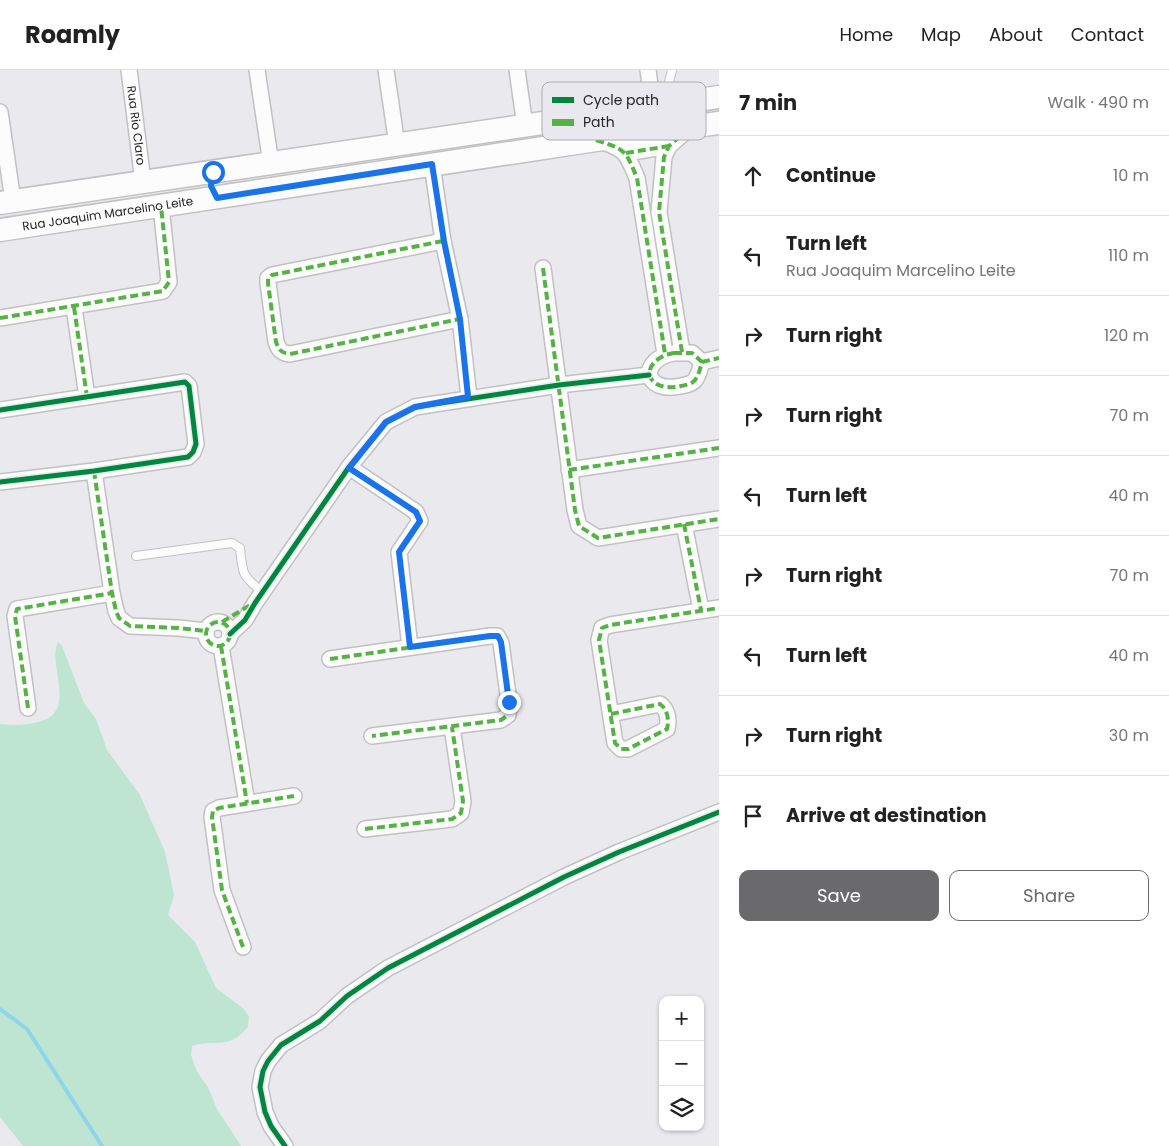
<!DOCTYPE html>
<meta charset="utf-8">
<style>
:root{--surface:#fff;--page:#f2f2f2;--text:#222;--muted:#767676;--line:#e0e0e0;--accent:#6a6a6c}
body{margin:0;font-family:Poppins,sans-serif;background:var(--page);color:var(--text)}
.controls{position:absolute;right:15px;bottom:15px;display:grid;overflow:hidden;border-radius:10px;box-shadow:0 1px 4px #0004}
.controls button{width:45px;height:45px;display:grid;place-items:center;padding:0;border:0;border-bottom:1px solid var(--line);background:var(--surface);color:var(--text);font:25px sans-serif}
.stop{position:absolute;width:15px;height:15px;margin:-11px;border:4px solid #1a73e8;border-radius:50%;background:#fff}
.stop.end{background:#1a73e8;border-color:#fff;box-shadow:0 1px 5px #0008}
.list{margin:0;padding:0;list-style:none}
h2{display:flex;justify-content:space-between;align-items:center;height:65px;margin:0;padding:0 20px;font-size:21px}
h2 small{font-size:16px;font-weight:400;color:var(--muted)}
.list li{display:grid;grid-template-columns:32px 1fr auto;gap:15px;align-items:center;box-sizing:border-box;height:80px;padding:0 20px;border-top:1px solid var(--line)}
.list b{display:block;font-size:19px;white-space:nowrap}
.list p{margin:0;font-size:16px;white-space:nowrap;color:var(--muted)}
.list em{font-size:16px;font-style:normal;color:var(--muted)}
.actions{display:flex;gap:10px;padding:15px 20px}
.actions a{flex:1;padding:11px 0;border:1px solid var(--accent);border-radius:10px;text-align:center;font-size:18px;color:var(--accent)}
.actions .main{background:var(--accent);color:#fff}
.icon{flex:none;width:28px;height:28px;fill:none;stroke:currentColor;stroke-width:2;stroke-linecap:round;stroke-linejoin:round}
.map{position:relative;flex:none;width:719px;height:1076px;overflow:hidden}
header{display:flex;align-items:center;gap:30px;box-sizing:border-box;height:70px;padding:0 25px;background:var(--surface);border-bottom:1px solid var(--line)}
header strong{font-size:24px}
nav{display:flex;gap:28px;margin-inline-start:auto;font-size:18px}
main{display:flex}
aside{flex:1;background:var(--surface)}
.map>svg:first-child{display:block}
.green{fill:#bee5d1}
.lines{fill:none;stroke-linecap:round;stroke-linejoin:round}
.stream{stroke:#8dd5ea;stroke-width:4}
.lane-casing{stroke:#c1c1c4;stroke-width:10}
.street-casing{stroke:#c1c1c4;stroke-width:18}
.secondary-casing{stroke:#c1c1c4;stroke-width:25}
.lane{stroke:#fcfcfc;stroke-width:8}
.street{stroke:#fcfcfc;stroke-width:15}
.secondary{stroke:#fcfcfc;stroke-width:22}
.quiet{stroke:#55b245;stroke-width:4;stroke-dasharray:8 4;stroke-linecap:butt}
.cycleway-casing{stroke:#e9e8ee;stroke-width:8}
.cycleway{stroke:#00873e;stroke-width:5}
.route{stroke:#1a73e8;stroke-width:6}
.labels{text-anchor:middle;stroke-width:4;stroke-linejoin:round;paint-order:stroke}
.street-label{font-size:12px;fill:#252527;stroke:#e9e8ee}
.key{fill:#e9e8ee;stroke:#aeaeb2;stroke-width:1}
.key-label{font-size:14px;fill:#252527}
</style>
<header>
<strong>Roamly</strong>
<nav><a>Home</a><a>Map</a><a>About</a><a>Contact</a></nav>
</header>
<main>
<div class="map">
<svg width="719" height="1076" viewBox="0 0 719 1076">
<rect width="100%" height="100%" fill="#eae9ed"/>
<!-- green -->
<path class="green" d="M58 572 62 576 84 633 96 649 107 680 140 725 165 782 174 825 168 845 195 872 216 918 244 939 249 947 248 957C227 981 218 968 192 976L191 985 197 1002 208 1017 217 1039 241 1076H23L0 1047V654C14 656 28 655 42 651 77 639 47 595 58 572Z"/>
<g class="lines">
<!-- stream -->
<polyline class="stream" points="0,939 27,959 102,1076"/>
<defs>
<g id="lane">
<polyline points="664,32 672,0"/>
<path d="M136 486 232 473 240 478C243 505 241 504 262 522"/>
</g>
<g id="street">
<path id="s1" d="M129 0 143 112"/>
<polyline points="257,0 271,94"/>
<polyline points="386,0 397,75"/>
<polyline points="517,0 525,56"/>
<polyline points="648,0 653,37"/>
<polyline points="0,42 13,131"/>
<path d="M600 71C627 80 626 83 637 108L665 284"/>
<polyline points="626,83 669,76"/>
<polyline points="432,94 443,171 460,249 469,327"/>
<path d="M443 171 272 205 268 208V213L276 272C279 280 281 283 290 284L460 249"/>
<polyline points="543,198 575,440 579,456 598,468 719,449"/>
<polyline points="74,237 87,327"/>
<polyline points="0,248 163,221 169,212 161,136"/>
<polyline points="682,282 659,142 664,87 669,76 691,57"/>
<path d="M674 283H692L702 292C700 298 699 305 695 310 692 314 686 315 681 316 642 324 639 289 674 283Z"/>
<polyline points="702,292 719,288"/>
<polyline points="0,340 185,312 189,316 196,374 193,382 188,387 94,401 0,412"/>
<polyline points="349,397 416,442 420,451 399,482 410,577"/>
<polyline points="569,400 719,378"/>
<polyline points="94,401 112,523 116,541 119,548 130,556 178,558 206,561"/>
<polyline points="684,454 701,540"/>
<circle cx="218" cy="564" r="12"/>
<polyline points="230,564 245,550 255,533 349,397 386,352 415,337 559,315 649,305"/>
<polyline points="221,576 247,733"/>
<polyline points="330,589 490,566 497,566 501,573 509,632 508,645 501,650 372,666"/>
<polyline points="28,638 15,546 17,539 112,523"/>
<path d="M611 644 660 634C668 640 669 650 667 659L628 679H621L615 673 599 570 602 558 610 555 719 538"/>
<polyline points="365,759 452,749 461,743 463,731 452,657"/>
<polyline points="243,877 222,820 212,747 213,741 219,738 294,726"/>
<polyline points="285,1076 271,1056 265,1042 260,1017 263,1001 268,991 281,975 320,951 347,926 388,898 564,807 619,782 719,742"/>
</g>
<g id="secondary">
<polyline points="0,133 719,27"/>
<path id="s2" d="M0 160 596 70 719 53"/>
</g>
</defs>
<!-- lane casing -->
<use href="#lane" class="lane-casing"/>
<!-- street casing -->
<use href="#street" class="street-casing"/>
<!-- secondary casing -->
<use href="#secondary" class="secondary-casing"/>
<!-- lane -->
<use href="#lane" class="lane"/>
<!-- street -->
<use href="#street" class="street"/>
<!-- secondary -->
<use href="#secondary" class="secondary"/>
<!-- quiet -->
<g class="quiet">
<path d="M596 70C626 80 625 79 637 108L665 284"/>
<polyline points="626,83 669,76"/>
<polyline points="432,94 443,171 460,249 469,327"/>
<path d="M443 171 272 205 268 208V213L276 272C279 280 281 283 290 284L460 249"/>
<polyline points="543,198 575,440 579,456 598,468 719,449"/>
<polyline points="74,237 87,327"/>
<polyline points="0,248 163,221 169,212 161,136"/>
<polyline points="682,282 659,142 664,87 669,76 691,57"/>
<path d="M674 283H692L702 292C700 298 699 305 695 310 692 314 686 315 681 316 642 324 639 289 674 283Z"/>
<polyline points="702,292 719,288"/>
<polyline points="349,397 416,442 420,451 399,482 410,577"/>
<polyline points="569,400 719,378"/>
<polyline points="94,401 112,523 116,541 119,548 130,556 178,558 206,561"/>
<polyline points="684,454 701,540"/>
<circle cx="218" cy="564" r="12"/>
<polyline points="222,552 252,534"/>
<polyline points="221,576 247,733"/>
<polyline points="330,589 490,566 497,566 501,573 509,632 508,645 501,650 372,666"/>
<polyline points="28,638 15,546 17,539 112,523"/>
<path d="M611 644 660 634C668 640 669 650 667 659L628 679H621L615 673 599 570 602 558 610 555 719 538"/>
<polyline points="365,759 452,749 461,743 463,731 452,657"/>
<polyline points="243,877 222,820 212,747 213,741 219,738 294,726"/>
</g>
<defs>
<g id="cycleway">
<polyline points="0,340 185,312 189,316 196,374 193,382 188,387 94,401 0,412"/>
<polyline points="230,564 245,550 255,533 349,397 386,352 415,337 559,315 649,305"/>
<polyline points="285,1076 271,1056 265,1042 260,1017 263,1001 268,991 281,975 320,951 347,926 388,898 564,807 619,782 719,742"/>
</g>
</defs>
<!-- cycleway casing -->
<use href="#cycleway" class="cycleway-casing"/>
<!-- cycleway -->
<use href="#cycleway" class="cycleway"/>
</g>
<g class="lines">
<!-- route -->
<polyline class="route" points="213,102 211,116 217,128 432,94 444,171 460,249 468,327 415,337 386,352 349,398 416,442 420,451 399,482 410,577 490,566 498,566 501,572 509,632"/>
</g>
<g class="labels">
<!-- street labels -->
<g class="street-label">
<text dy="4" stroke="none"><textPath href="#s1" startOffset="56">Rua Rio Claro</textPath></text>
<text dy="4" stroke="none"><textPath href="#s2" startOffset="109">Rua Joaquim Marcelino Leite</textPath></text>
</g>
</g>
<!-- legend -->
<rect x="542" y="12" width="164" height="58" rx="8" class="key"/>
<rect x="552" y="27" width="22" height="6" fill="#00873e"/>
<rect x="552" y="49" width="22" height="7" fill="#55b245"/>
<g class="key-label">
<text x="583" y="35">Cycle path</text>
<text x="583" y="57">Path</text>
</g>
</svg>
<div class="controls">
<button>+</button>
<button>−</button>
<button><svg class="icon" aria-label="layers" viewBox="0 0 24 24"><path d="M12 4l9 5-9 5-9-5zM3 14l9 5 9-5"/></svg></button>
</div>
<div class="stop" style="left:213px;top:102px"></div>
<div class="stop end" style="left:509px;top:632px"></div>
</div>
<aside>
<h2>7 min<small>Walk · 490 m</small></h2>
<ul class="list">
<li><svg class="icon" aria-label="ahead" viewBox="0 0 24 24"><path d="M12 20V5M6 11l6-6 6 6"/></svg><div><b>Continue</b></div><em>10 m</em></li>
<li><svg class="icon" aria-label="left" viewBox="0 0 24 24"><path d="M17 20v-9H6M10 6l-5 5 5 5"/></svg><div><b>Turn left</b><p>Rua Joaquim Marcelino Leite</p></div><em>110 m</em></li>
<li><svg class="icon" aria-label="right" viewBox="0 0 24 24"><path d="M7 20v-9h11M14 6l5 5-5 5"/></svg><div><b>Turn right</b></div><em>120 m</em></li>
<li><svg class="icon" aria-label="right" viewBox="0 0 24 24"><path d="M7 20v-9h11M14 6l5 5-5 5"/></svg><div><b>Turn right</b></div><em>70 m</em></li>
<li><svg class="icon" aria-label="left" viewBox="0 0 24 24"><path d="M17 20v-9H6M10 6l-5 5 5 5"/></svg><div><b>Turn left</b></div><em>40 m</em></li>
<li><svg class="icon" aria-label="right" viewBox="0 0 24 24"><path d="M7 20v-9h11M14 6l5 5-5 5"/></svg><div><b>Turn right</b></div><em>70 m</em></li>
<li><svg class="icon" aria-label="left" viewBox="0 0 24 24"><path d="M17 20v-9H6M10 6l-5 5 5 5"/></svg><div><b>Turn left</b></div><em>40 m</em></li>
<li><svg class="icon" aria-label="right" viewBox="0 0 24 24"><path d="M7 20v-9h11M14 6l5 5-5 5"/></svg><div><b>Turn right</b></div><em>30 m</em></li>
<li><svg class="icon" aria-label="arrive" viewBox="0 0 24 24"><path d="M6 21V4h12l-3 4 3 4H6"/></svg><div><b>Arrive at destination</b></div></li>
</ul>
<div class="actions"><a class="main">Save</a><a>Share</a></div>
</aside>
</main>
